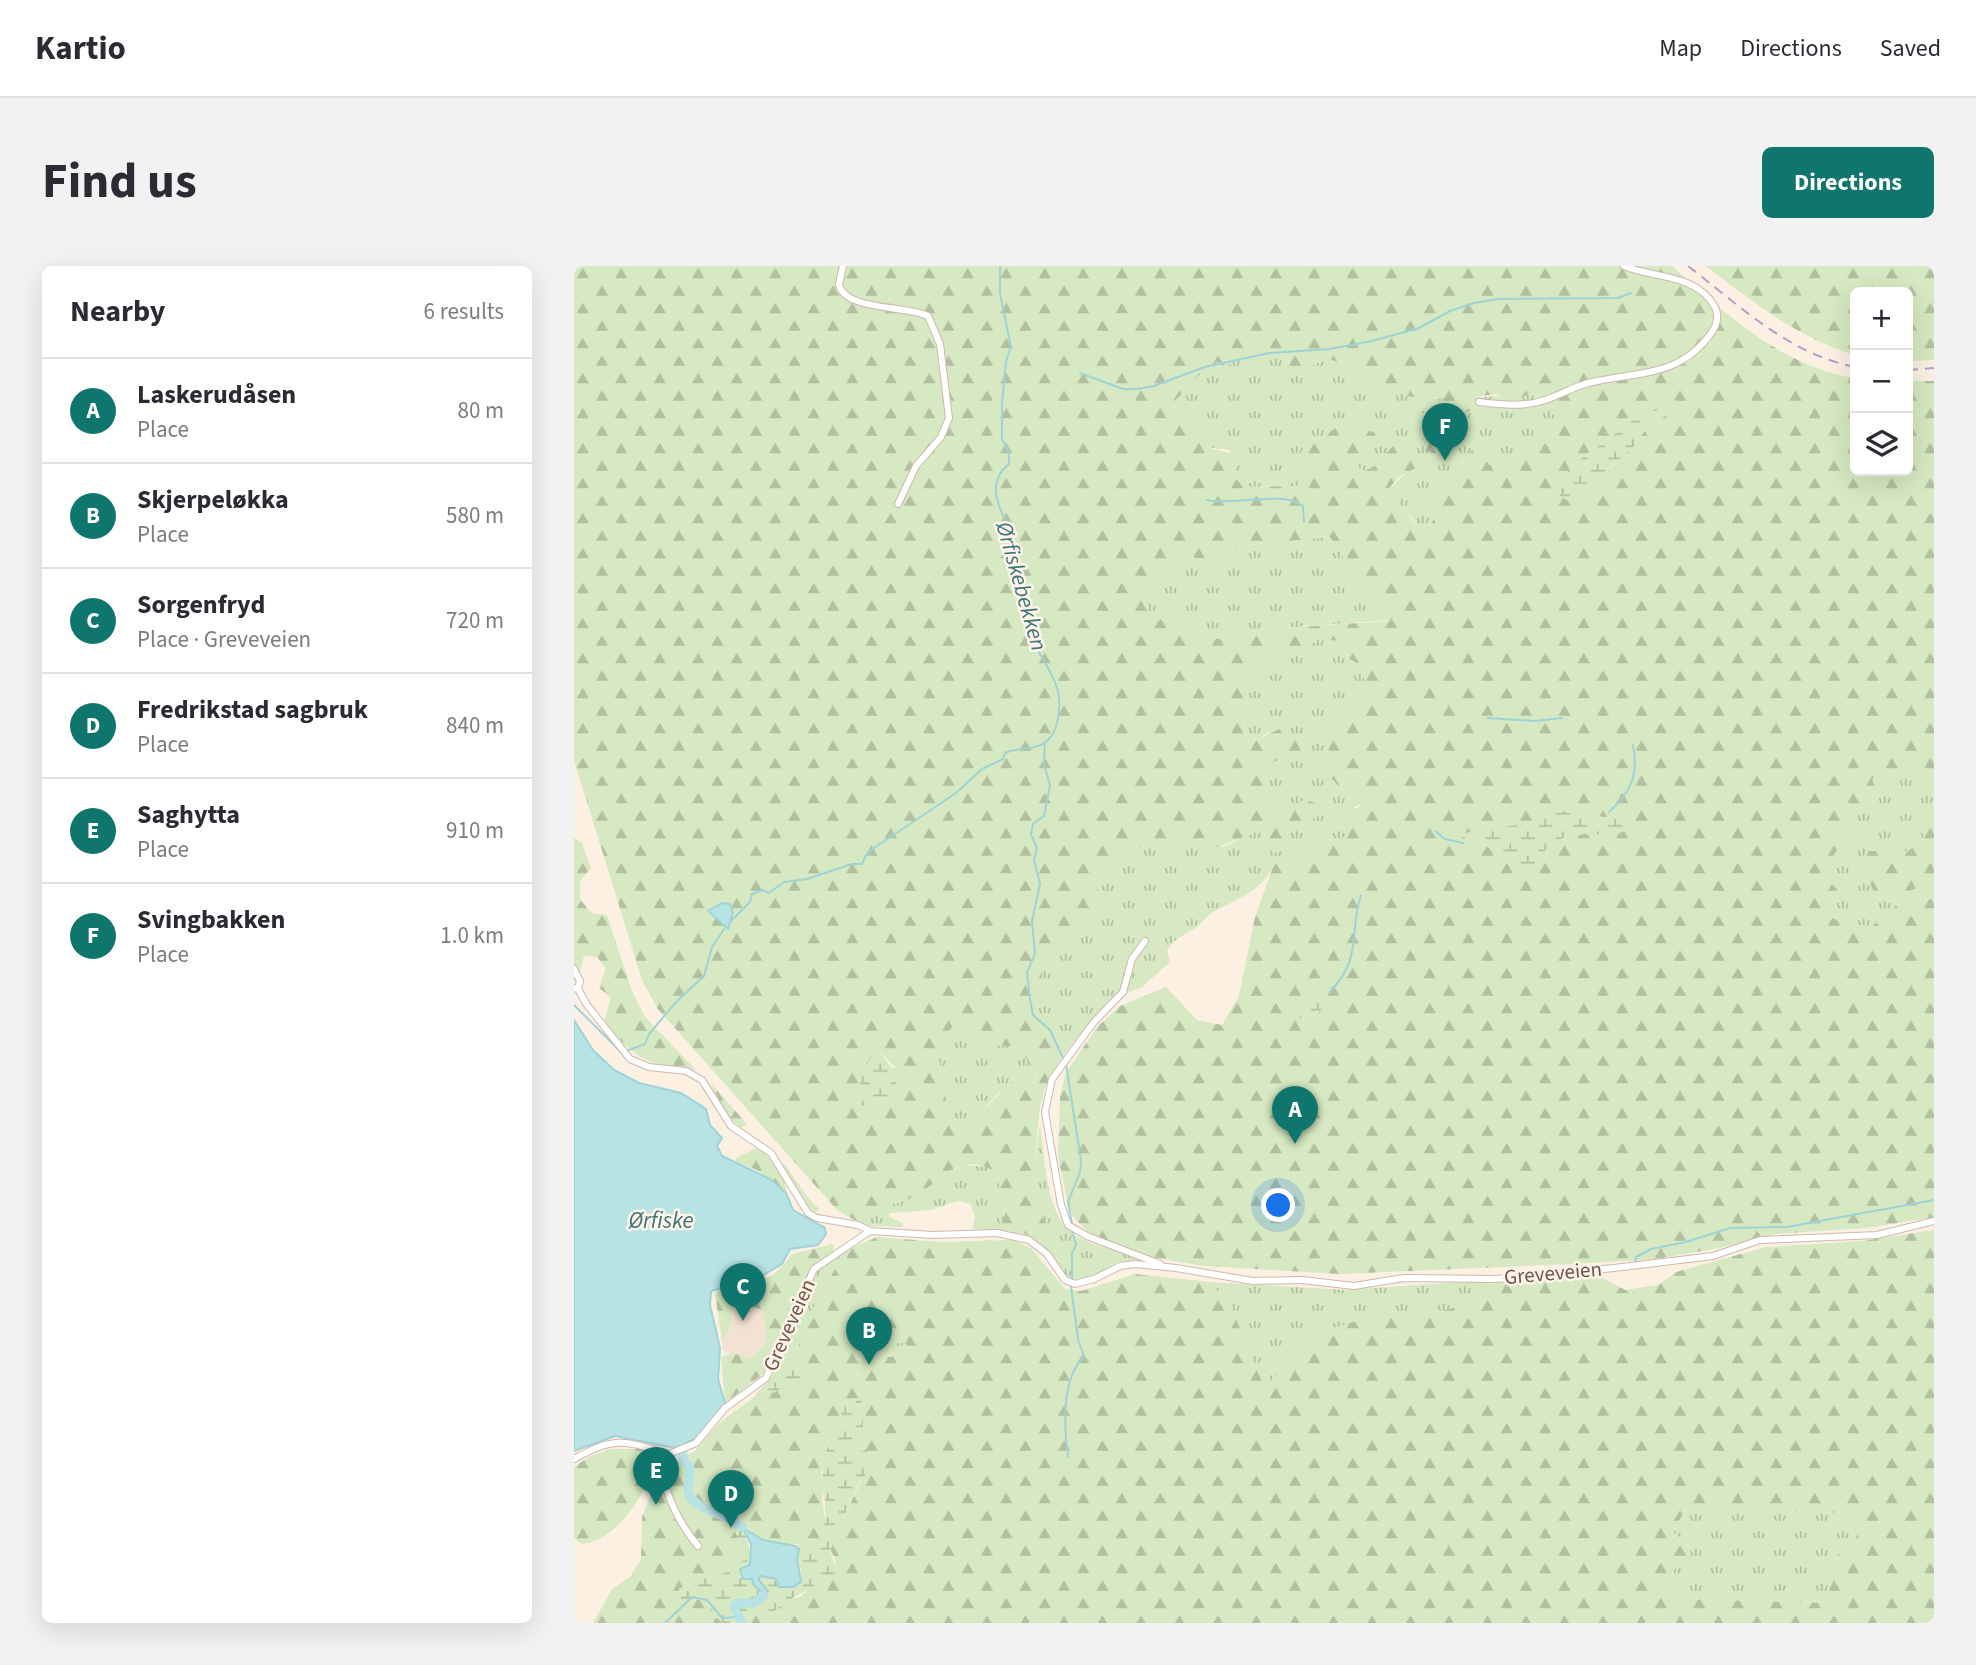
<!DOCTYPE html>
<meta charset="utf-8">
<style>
:root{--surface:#fff;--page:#f2f2f3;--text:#2b2b33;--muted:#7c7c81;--line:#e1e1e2;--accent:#0f766e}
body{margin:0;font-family:"Source Sans 3",sans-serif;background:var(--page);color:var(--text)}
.controls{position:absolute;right:21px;top:21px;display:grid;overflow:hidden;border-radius:10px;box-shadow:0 7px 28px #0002}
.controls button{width:63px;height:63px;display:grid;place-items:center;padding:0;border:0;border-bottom:2px solid var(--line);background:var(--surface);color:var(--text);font:35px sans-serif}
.you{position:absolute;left:705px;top:940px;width:24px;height:24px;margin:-18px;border:5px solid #fff;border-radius:50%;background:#1a73e8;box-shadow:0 0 0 10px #1a73e833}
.badge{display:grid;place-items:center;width:46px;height:46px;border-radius:50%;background:var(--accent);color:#fff;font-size:23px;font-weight:700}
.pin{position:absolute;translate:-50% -58px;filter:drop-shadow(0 2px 4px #0008)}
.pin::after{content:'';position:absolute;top:37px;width:24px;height:21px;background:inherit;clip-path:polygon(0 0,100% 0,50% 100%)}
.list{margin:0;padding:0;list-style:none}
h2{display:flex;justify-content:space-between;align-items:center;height:91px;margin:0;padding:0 28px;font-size:30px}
h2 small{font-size:23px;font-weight:400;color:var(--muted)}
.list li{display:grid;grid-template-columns:46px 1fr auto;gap:21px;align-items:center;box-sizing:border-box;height:105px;padding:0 28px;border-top:2px solid var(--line)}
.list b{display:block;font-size:26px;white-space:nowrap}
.list p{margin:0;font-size:23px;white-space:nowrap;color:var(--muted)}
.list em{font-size:23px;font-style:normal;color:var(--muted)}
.icon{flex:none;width:38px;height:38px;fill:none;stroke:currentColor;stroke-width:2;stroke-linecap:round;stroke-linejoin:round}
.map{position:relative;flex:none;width:1360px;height:1357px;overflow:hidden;border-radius:10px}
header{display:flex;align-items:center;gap:42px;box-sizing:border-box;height:98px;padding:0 35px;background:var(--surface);border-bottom:2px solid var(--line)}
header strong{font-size:33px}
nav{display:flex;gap:38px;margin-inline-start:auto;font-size:24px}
.intro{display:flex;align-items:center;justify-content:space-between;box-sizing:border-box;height:168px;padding:0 42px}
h1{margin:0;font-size:49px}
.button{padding:18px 32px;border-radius:10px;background:var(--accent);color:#fff;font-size:24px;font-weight:700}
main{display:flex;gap:42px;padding:0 42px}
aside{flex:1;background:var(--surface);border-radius:10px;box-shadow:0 7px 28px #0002}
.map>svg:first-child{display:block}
.residential{fill:#f3e1d2}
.grass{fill:url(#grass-tufts)}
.forest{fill:url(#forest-firs);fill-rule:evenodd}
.wetland{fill:url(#wetland-marsh)}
.water{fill:#b8e3e5;stroke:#9fd3d6;stroke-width:2}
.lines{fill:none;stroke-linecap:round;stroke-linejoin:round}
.stream{stroke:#9fd3d6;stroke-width:2}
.river{stroke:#b8e3e5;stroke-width:9}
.street-casing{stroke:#cfb8ad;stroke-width:8}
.street{stroke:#fff;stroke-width:6}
.rail{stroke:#b1a2c5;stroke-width:2;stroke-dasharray:10 7;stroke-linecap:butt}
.labels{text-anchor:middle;stroke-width:5;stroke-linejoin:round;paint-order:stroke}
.street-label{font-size:21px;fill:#73544a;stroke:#fff4e9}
.water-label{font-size:23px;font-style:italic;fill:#3e7578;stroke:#fff4e9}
</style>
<header>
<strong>Kartio</strong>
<nav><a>Map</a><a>Directions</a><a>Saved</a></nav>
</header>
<div class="intro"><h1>Find us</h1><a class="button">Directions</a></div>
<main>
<aside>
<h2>Nearby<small>6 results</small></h2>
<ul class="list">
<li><span class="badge">A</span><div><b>Laskerudåsen</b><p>Place</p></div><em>80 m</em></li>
<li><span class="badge">B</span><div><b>Skjerpeløkka</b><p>Place</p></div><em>580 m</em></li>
<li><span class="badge">C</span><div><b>Sorgenfryd</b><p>Place · Greveveien</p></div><em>720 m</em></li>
<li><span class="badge">D</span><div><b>Fredrikstad sagbruk</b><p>Place</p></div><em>840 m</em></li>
<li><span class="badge">E</span><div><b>Saghytta</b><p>Place</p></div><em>910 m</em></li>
<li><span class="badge">F</span><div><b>Svingbakken</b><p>Place</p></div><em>1.0 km</em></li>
</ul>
</aside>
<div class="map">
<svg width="1360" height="1357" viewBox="0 0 1360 1357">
<defs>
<pattern id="grass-tufts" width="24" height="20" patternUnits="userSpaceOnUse" patternTransform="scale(1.75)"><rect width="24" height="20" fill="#d6e9c2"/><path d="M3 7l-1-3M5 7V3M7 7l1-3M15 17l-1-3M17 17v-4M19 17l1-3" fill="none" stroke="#b2bfa0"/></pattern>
<pattern id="forest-firs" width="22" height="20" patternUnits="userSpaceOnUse" patternTransform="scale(1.75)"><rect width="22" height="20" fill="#d6e9c2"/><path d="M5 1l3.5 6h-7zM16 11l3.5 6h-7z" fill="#b2bfa0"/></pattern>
<pattern id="wetland-marsh" width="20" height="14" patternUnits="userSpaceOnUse" patternTransform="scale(1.75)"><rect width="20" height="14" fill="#d6e9c2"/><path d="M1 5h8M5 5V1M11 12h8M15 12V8" fill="none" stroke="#b2bfa0"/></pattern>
</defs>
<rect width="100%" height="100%" fill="#fcf0e3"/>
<!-- residential -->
<polygon class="residential" points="161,1034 189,1044 193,1075 178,1092 149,1085 148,1076 155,1064"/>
<!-- grass -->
<g class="grass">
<path d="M714 90 716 107 755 93 776 100 814 124 838 131 869 133 868 146 842 148 836 153 855 156 880 176C886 112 923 137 964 128 970 136 981 147 983 156 987 180 932 194 917 202L909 190 910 174 902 178 865 233 858 257 844 262 837 250 810 228 833 206 811 191 802 200 790 205 783 200V194L763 161 727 187 726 197 730 207 723 220 670 221 660 211 656 184 631 181 626 165 601 147 598 137C618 121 621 107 644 96L651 101 666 91Z"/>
<polygon points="756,271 791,324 804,328 814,342 815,354 682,364 657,374 628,371 609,356 581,353 572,341 570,323 615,290 635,295 674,279"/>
<path d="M745 373 765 375 774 392 788 399 792 421 751 474 755 484V509L767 523 790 527 789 537 764 549 776 559 775 571C744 576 735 595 701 595 690 625 665 632 639 646 631 651 626 660 618 664 607 671 599 673 593 685L596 696 568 721 535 734 487 792 474 767 465 762C460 721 472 656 524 655L520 611 526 596 543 594 557 583 577 579 594 583 611 572 649 581 685 564 694 573 726 557 714 543 699 541 692 533 693 507 700 495 720 493 695 466 684 473 672 469 669 454 676 410 695 387 729 383Z"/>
<polygon points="1329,500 1346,502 1360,511 1360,546 1354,549 1349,574 1334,585 1292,585 1303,633 1360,618 1360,632 1323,639 1298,660 1273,659 1253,649 1252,639 1263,630 1263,623 1253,614 1253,598 1274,570 1276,543 1300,540 1298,513"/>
<polygon points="381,758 395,762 420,779 445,781 464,814 459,820 425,826 401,853 390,857 380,853 369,826 363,778"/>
<path d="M466 859C472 894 470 953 506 972 525 982 552 986 573 992L544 996 514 1014 495 1013 465 977 471 962 460 899Z"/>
<path d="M389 899 413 901 422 906 426 919 440 937 431 944 428 956 438 967 398 963 401 952 397 938 383 935 357 944 316 947 315 951 329 957V961L292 960 295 943C336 939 354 914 389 899Z"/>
<path d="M279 979 259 1008C257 1018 247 1021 244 1030 237 1051 230 1074 217 1091L205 1093 243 1004Z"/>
<polygon points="927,1013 930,1018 876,1043 843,1050 819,1046 716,1090 691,1124 658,1043 636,1016 771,1024"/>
<polygon points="326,1076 333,1079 333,1087 328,1091 314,1091 315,1081"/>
<polygon points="1112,1242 1270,1247 1283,1266 1281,1284 1265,1286 1252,1337 1112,1333 1094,1321 1102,1299 1116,1280 1099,1266"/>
</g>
<!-- forest -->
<g class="forest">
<path d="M0 0H1098C1150 46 1209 102 1281 112V205H1334V115H1360V511C1336 496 1323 503 1298 513L1305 533 1300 540 1276 543 1274 570 1253 598V614L1263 623V630L1252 639 1253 649 1273 659 1298 660 1323 639 1360 632V951L1294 962 1202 968 1146 982 1082 993 999 998 766 1008 630 1000 569 990 514 966 500 952 494 939 484 890 486 830 492 806 524 760 546 740 592 721 623 754 648 759 665 730 681 651 701 595C735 595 744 576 775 570V559L763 549 764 542H783L789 537 790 527 767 523 755 509V484L751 474 792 421 788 400 774 392 765 375 745 373 729 383 695 387 676 410 669 454 672 469 684 473 710 461 722 470 729 482 720 493 700 495 693 507 692 533C705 547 716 541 731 533L743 538 747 545 744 551 713 564 716 578 711 585 698 587 694 573 685 565 639 583 611 572 594 583 577 579 557 583 543 594 526 596 520 611 531 646 524 655C472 656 460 721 465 762L474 767 487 792 471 821 466 841 460 899 471 962 465 977 451 968 438 967 428 956 431 944 440 937 434 930H427L422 906C380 882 366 921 333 934 322 938 307 941 295 943L292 960 264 945 83 742 68 714 0 494ZM714 90 716 97 709 105 716 107 755 93 776 100 814 124 838 131 869 133 868 146 842 148 835 153 855 157 849 168 850 184 863 189 873 187 880 176 885 150 896 145 907 130 923 128 931 133 964 128C970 136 981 147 983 156 987 180 933 194 917 201L909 191 910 173 902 178 865 233 858 257 844 262 819 228 811 227 825 211 852 196 819 180 801 200 790 205 783 200V194L803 178 801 167 793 164 789 151 763 161 727 187 726 197 730 207 723 220 670 221 660 211 664 189 632 181 626 165 601 147 598 137C617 122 622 106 644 96L651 102 666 91ZM1102 134C1095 150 1083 152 1072 164 1060 177 1050 188 1038 200 1025 212 1020 225 1004 234L997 200 1065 150ZM756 271 791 324 804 328 814 342V355L682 364 657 374 628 371 609 356 581 353 572 341 570 323 615 290 634 295 674 279ZM381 758 395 762 420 779 445 781 464 813 459 819 440 814C423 827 410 849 390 857L380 853 369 826 363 778ZM303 783 322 802 291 801Z"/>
<path d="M1132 0H1360V94L1334 95V26H1281V89C1224 72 1179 36 1132 0Z"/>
<polygon points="1360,546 1360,618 1303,633 1287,596 1292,585 1334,585 1349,574 1354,549"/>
<path d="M0 572 8 577 17 602 6 615V633L17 647 33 649 58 725 71 751 122 804C73 800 62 793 30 756L37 731 25 722 32 702 23 691 10 690 4 714 0 716Z"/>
<polygon points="136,816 173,858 167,862 152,848"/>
<path d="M184 881C196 891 213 910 212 927L183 904 162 896V892Z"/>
<path d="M210 898C220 910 235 936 246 943L241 946 233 940 207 899Z"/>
<path d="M1360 964V1357H174L173 1352 185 1346 198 1348 210 1335 226 1331 262 1296 256 1282 291 1206 288 1185 279 1187 273 1181 289 1161 288 1136 252 1193 247 1206 252 1221 248 1232 252 1261 245 1273 237 1278 209 1279 177 1269 176 1264 148 1248 162 1267 171 1294 140 1316 129 1310 105 1323 107 1331 118 1335 128 1333 135 1339 137 1347 149 1357H19L38 1323 56 1311 67 1293 68 1251 78 1226 108 1191 120 1186 145 1157 179 1132 192 1117 205 1093 217 1091 224 1081 245 1027 258 1013V1008L278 982 303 971 367 976 439 974 457 982 491 1023 507 1025 561 1008 636 1016 658 1043 691 1123 716 1090 751 1064 819 1045 843 1050 876 1043 930 1018 1025 1010 1051 1024 1084 1019 1102 1006 1192 981 1288 975ZM326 1076 333 1079 332 1087 328 1091H314L316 1081ZM1112 1242 1270 1247 1283 1267 1280 1283 1265 1286 1252 1337 1112 1333 1094 1321 1102 1299 1117 1294 1116 1280 1099 1266Z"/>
<path d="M259 978 260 986 235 1005 193 1105 151 1137 147 1091 157 1087 178 1092 193 1075 189 1044 161 1035 155 1064 148 1076 141 1027C175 1010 190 1028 218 988Z"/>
<path d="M37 1183H64L79 1187 82 1196C70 1229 44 1275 7 1278L0 1272V1201L16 1190Z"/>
</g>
<!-- wetland -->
<g class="wetland">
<polygon points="1102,134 1103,138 1096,147 1073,162 1059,181 1035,202 1016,228 1004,234 994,235 986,230 984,223 997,200 1065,150"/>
<path d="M982 546 1052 553 1054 564C1036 573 1003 562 980 576 967 584 965 600 949 606L929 587 888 572 890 567 949 558Z"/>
<polygon points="747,725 754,729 753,737 740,752 725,752"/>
<path d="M303 782C319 807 327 802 319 834L302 842 285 839C281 820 292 796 303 782Z"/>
<polygon points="215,1095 221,1102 232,1102 233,1106 227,1111 224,1124 208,1121 200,1127 191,1122 207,1096"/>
<path d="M285 1132 288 1136 289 1161 273 1181 279 1187 293 1184 300 1199 286 1215 256 1282 262 1307 255 1317 244 1316C228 1329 211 1333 198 1348L185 1346 173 1352 174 1357H149L137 1347 135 1339 128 1333 118 1335 113 1340 107 1337 105 1323 129 1310 140 1316 161 1298 171 1294 162 1267 148 1248C172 1265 176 1269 176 1299L167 1303 178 1313 187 1328 186 1310 203 1315 227 1305 221 1280 245 1273C265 1240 228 1192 269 1167L267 1144 275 1133Z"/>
</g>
<!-- water -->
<g class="water">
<polygon points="148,637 156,638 159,646 154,663 134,645"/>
<polygon points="0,754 19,784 40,804 65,817 107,827 132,843 136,859 148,872 143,880 148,890 198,914 212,927 219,944 251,962 252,968 244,979 216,983 208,998 179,1015 137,1025 136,1039 146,1082 144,1113 151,1137 123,1172 101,1182 41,1170 0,1185"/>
<polygon points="168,1261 189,1274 221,1280 225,1284 223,1293 227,1316 219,1321 205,1321 202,1313 186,1310 185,1314 194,1325 190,1329 179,1318 178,1313 169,1313 166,1303 176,1299 177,1278"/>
</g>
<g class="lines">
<!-- stream -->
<g class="stream">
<polyline points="506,107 549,123 562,123 580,120 631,101 695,87 755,83 798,75 845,62 876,45 900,37 923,33 1044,32 1057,27"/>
<path d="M633 234C659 240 710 224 729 240L730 256"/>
<polyline points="914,452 961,455 988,452"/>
<polyline points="471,476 470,498 476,519 470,550 459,558 457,568 463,582 460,594 466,618 458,655 461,687 453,707 456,733 459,749 476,764 489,792"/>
<path d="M1035 546C1057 526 1065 509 1059 479"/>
<polyline points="861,565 871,573 889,577"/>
<path d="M156 656 176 636 178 628 188 624 195 627 210 616 233 613 278 598H288L292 589 300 582 382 527 408 503 429 493 431 487C445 480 463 486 475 473 484 464 486 444 485 432 483 411 467 393 459 374 455 364 455 352 453 342 451 335 447 329 445 323 441 307 445 290 440 275 431 250 407 220 435 198V188L428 173V138L432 95 437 81 426 28V0"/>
<path d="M756 726C790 689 774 668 787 629"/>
<polyline points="0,739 47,786"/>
<polyline points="52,785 71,778 75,768 103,735 130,710 138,681 150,663"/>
<polyline points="492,798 507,895 506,906 494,936 498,958"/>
<polyline points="498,965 502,979 498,987 498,1013"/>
<polyline points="1061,997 1062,991 1077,983 1112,976 1156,962 1213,961 1360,934"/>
<polyline points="998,1003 1027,1000"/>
<path d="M494 1191C490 1162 487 1112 510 1091L504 1073 497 1021"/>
<polyline points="91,1357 118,1331 133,1334 148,1352 164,1351"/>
</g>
<!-- river -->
<g class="river">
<path d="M109 1181V1194L116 1202C117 1210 113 1217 114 1225 115 1242 156 1249 168 1261"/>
<polyline points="168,1357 160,1340 163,1337 180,1337 190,1329"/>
</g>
<defs>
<g id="street">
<path d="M269 0 265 18C270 45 331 39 354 50L366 78 375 152 367 171 342 200 324 238"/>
<path d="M905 136C921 138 937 140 953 138 975 136 993 123 1014 117 1062 105 1105 113 1138 66 1143 59 1145 49 1141 41 1122 7 1081 13 1050 0"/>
<polyline points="571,675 558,693 549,726 520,756 478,813 471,846 487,939 494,959 513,970 586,998"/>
<polyline points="0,703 6,715 4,723"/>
<polyline points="0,722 4,723 13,739 56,793 75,801 112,805 128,814 157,860 197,887 234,947 243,952 284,959 296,965"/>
<path d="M95 1188 87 1202C92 1230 106 1259 124 1280"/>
<path d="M0 1193C41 1169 52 1175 95 1188L122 1177 151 1142 192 1112 240 1003 296 965 359 969 423 967 455 974 473 988 491 1014 501 1018 520 1013 546 1000 561 998 602 1002 679 1015 728 1014 780 1020 830 1012 922 1013 1040 1002 1139 990 1186 974 1303 969 1360 955"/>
</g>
</defs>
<!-- street casing -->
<use href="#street" class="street-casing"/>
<!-- street -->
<use href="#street" class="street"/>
<!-- rail -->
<g class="rail">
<path d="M1114 0C1166 40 1215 88 1281 101"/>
<polyline points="1334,104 1360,102"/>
</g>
</g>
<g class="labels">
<!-- street labels -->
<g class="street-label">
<text transform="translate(979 1007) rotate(-5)" y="7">Greveveien</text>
<text transform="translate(215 1059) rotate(-66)" y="7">Greveveien</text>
</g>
<!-- water labels -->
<g class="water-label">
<text transform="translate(448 320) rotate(74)" y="8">Ørfiskebekken</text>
<text x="87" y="962">Ørfiske</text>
</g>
</g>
</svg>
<div class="controls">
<button>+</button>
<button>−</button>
<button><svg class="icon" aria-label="layers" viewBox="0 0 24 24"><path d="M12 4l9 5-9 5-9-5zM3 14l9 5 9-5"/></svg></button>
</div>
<div class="you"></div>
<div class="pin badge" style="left:721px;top:878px">A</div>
<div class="pin badge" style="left:295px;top:1099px">B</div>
<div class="pin badge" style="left:169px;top:1055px">C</div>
<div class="pin badge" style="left:157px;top:1262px">D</div>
<div class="pin badge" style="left:82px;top:1239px">E</div>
<div class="pin badge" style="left:871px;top:195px">F</div>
</div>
</main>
